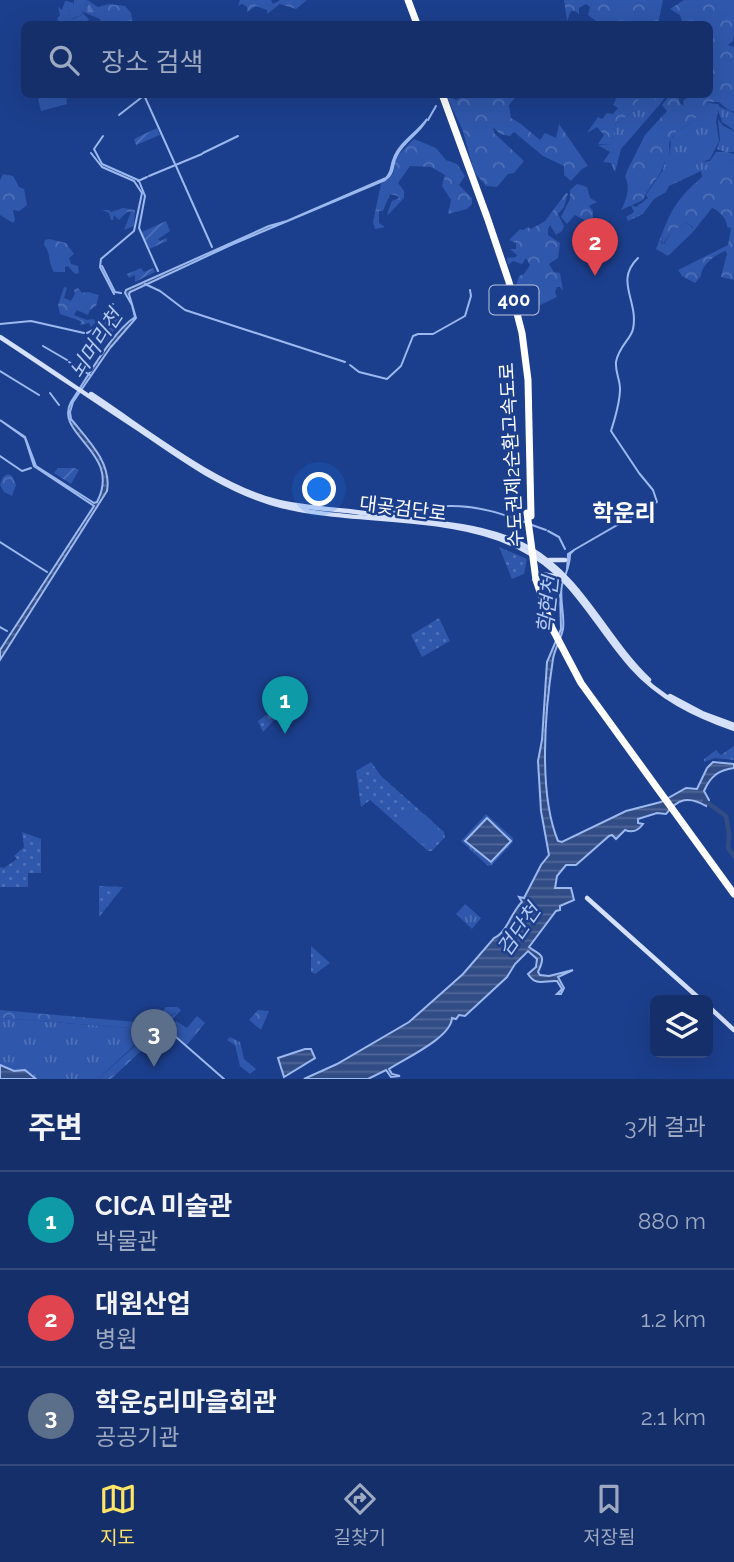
<!DOCTYPE html>
<html lang="ko">
<meta charset="utf-8">
<style>
:root{--surface:#152f6a;--page:#223b72;--text:#f1f3f6;--muted:#9da9c1;--line:#344a7e;--accent:#fee566}
body{margin:0;font-family:Raleway,"Noto Sans KR",sans-serif;background:var(--page);color:var(--text)}
.controls{position:absolute;right:21px;bottom:21px;display:grid;overflow:hidden;border-radius:10px;box-shadow:0 7px 28px #0002}
.controls button{width:63px;height:63px;display:grid;place-items:center;padding:0;border:0;border-bottom:2px solid var(--line);background:var(--surface);color:var(--text);font:35px sans-serif}
.you{position:absolute;left:320px;top:490px;width:24px;height:24px;margin:-18px;border:5px solid #fff;border-radius:50%;background:#1a73e8;box-shadow:0 0 0 10px #1a73e833}
.badge{display:grid;place-items:center;width:46px;height:46px;border-radius:50%;background:var(--accent);color:#fff;font-size:23px;font-weight:700}
.pin{position:absolute;translate:-50% -58px;filter:drop-shadow(0 2px 4px #0008)}
.pin::after{content:'';position:absolute;top:37px;width:24px;height:21px;background:inherit;clip-path:polygon(0 0,100% 0,50% 100%)}
.list{margin:0;padding:0;list-style:none}
h2{display:flex;justify-content:space-between;align-items:center;height:91px;margin:0;padding:0 28px;font-size:30px}
h2 small{font-size:23px;font-weight:400;color:var(--muted)}
.list li{display:grid;grid-template-columns:46px 1fr auto;gap:21px;align-items:center;box-sizing:border-box;height:98px;padding:0 28px;border-top:2px solid var(--line)}
.list b{display:block;font-size:26px;white-space:nowrap}
.list p{margin:0;font-size:23px;white-space:nowrap;color:var(--muted)}
.list em{font-size:23px;font-style:normal;color:var(--muted)}
.icon{flex:none;width:38px;height:38px;fill:none;stroke:currentColor;stroke-width:2;stroke-linecap:round;stroke-linejoin:round}
.map{position:relative;flex:none;width:734px;height:1079px;overflow:hidden}
.search{position:absolute;background:var(--surface);box-shadow:0 7px 28px #0002;left:21px;right:21px;top:21px;height:77px;display:flex;align-items:center;gap:18px;box-sizing:border-box;padding:0 24px;border-radius:10px;color:var(--muted);font-size:26px}
.sheet{height:385px;background:var(--surface)}
nav{display:flex;justify-content:space-around;align-items:center;box-sizing:border-box;height:98px;border-top:2px solid var(--line);background:var(--surface);font-size:19px;color:var(--muted)}
nav a{display:grid;justify-items:center;gap:4px}
nav .on{color:var(--accent)}
.map>svg:first-child{display:block}
.grass{fill:url(#grass-tufts);fill-rule:evenodd}
.forest{fill:url(#forest-crowns)}
.cemetery{fill:url(#cemetery-stones)}
.park{fill:url(#park-dots)}
.garden{fill:url(#garden-furrows)}
.pitch{fill:#2f57ab}
.water{fill:url(#water-rules);stroke:#9bb8ef;stroke-width:2}
.lines{fill:none;stroke-linecap:round;stroke-linejoin:round}
.stream{stroke:#9bb8ef;stroke-width:2}
.river{stroke:#324c86;stroke-width:4.5}
.secondary{stroke:#d5e0fa;stroke-width:4.5}
.highway{stroke:#fff;stroke-width:7}
.highway-bridge{stroke:#fff;stroke-width:7}
.labels{text-anchor:middle;stroke-width:5;stroke-linejoin:round;paint-order:stroke}
.shield{fill:#1c3f8d;stroke:#bbc5dd;stroke-width:2}
.shield-label{font-size:18px;font-weight:bold;fill:#fff}
.street-label{font-size:19px;fill:#fff;stroke:#1c3f8d}
.water-label{font-size:21px;font-style:italic;fill:#b4c9f4;stroke:#1c3f8d}
.quarter-label{font-size:23px;font-weight:bold;fill:#fff;stroke:#1c3f8d}
</style>
<div class="map">
<svg width="734" height="1079" viewBox="0 0 734 1079">
<defs>
<pattern id="grass-tufts" width="24" height="20" patternUnits="userSpaceOnUse" patternTransform="scale(1.75)"><rect width="24" height="20" fill="#2f57ab"/><path d="M3 7l-1-3M5 7V3M7 7l1-3M15 17l-1-3M17 17v-4M19 17l1-3" fill="none" stroke="#4e70b8"/></pattern>
<pattern id="forest-crowns" width="20" height="18" patternUnits="userSpaceOnUse" patternTransform="scale(1.75)"><rect width="20" height="18" fill="#2f57ab"/><path d="M2 6a3 3 0 1 1 6 0M12 15a3 3 0 1 1 6 0" fill="none" stroke="#4e70b8"/></pattern>
<pattern id="cemetery-stones" width="16" height="16" patternUnits="userSpaceOnUse" patternTransform="scale(1.75)"><rect width="16" height="16" fill="#2f57ab"/><path d="M2 7V4a2 2 0 0 1 4 0v3zM10 15v-3a2 2 0 0 1 4 0v3z" fill="#4e70b8"/></pattern>
<pattern id="park-dots" width="8" height="8" patternUnits="userSpaceOnUse" patternTransform="scale(1.75)"><rect width="8" height="8" fill="#2f57ab"/><path d="M2 2h.1M6 6h.1" fill="none" stroke="#4e70b8" stroke-width="1.8" stroke-linecap="round"/></pattern>
<pattern id="garden-furrows" width="10" height="10" patternUnits="userSpaceOnUse" patternTransform="scale(1.75)"><rect width="10" height="10" fill="#2f57ab"/><path d="M-1 1l2-2M0 10L10 0M9 11l2-2" fill="none" stroke="#4e70b8"/></pattern>
<pattern id="water-rules" width="6" height="5" patternUnits="userSpaceOnUse" patternTransform="scale(1.75)"><rect width="6" height="5" fill="#324c86"/><path d="M0 2.5h6" fill="none" stroke="#516798"/></pattern>
</defs>
<rect width="100%" height="100%" fill="#1c3f8d"/>
<!-- grass -->
<g class="grass">
<path d="M65 1 71 2C67 8 69 13 73 19L84 14 89 20 81 24H61L57 19 60 15 58 7 62 10Z"/>
<polygon points="645,95 655,97 661,103 621,149 615,172 611,163 603,162 610,152 598,145 611,145 616,123 629,115 638,98"/>
<path d="M708 103 718 104 720 107 734 113V130L722 122 718 110 716 122 719 141 710 159 702 162 710 161 716 152H725L717 149 720 140 718 119 723 126 734 131V152H727L734 154V161C699 173 670 207 661 243L664 244 672 231 687 223 693 228 692 233 668 256 656 249C670 214 672 203 702 177L701 171 669 186 666 192 654 199 643 214 628 221 626 217 634 212 631 205 636 207 648 198 646 195 663 170 665 161 670 154 671 139 677 131 692 122 699 111Z"/>
<path d="M486 814 513 838V842L492 865 488 866 461 841ZM486 818 503 832 510 843 489 862 466 841Z"/>
<polygon points="465,904 481,918 472,929 456,914"/>
<path d="M177 1009 178 1011C171 1016 161 1019 155 1026 136 1044 117 1061 98 1079H0V1018L129 1028 139 1032 155 1017Z"/>
<polygon points="230,1037 240,1042 244,1059 256,1069 250,1074 240,1066 235,1045 227,1040"/>
</g>
<!-- forest -->
<g class="forest">
<polygon points="87,0 98,7 109,4 125,6 131,13 133,24 101,24 100,19 95,17 95,14 88,4 87,9 84,11"/>
<polygon points="240,0 271,0 273,4 280,0 307,0 296,9 280,4 267,14 267,10 256,6 247,12 247,7 242,4 238,6"/>
<polygon points="564,0 663,0 658,24 600,24 588,15 590,7 586,4 579,8 579,14 575,11 571,11 567,21"/>
<path d="M684 0H734V35L733 41 728 45 734 47V112L728 110 719 102H708L692 122 677 131 672 137 669 144 670 159 665 161C662 176 649 185 643 200L621 210C626 202 631 186 625 177L627 171 645 135 667 111 662 105 670 95H678L680 103 684 106 683 101 687 98V95L710 94V24H683L680 15 670 9Z"/>
<polygon points="446,95 456,100 460,98 458,95 517,95 509,105 511,118 521,124 540,140 545,133 556,138 559,124 588,166 582,169 571,181 564,175 564,166 543,156 514,132 510,136 500,134 493,127 494,133 524,161 514,173 508,174 497,187 486,186 474,172 463,131"/>
<polygon points="612,95 667,95 661,103 652,96 640,97 629,115 616,123 611,145 598,144 604,135 597,127 587,133 598,117 602,119 607,113 613,114 618,108 613,105 617,97"/>
<polygon points="414,139 436,148 446,160 457,164 465,176 459,185 472,198 472,204 467,209 448,214 451,200 442,186 445,175 431,167 410,166 398,183 404,191 404,198 388,215 387,214 392,201 399,198 398,196 390,194 383,211 379,211 379,223 385,227 375,229 373,222 381,184 393,174 396,157"/>
<path d="M734 161V280L721 277 727 253 725 251C715 255 701 265 701 276L695 283 682 276 678 270 728 245 731 228 727 227C727 219 720 211 712 208L692 233 693 227 687 223 672 231 663 244C661 239 663 236 665 229 676 199 703 171 734 161Z"/>
<polygon points="3,174 13,176 19,187 24,189 27,205 19,211 13,210 15,220 13,223 0,215 0,180"/>
<polygon points="577,184 587,187 590,198 597,202 589,206 593,211 593,221 596,223 593,237 580,243 586,236 584,220 575,215 567,224 561,217 570,199 570,190"/>
<polygon points="566,193 568,193 564,207 558,214 564,226 562,231 556,235 550,225 548,229 548,235 560,243 558,258 549,264 554,272 560,273 563,291 560,287 557,287 555,292 557,297 536,307 521,303 516,286 519,276 524,274 530,265 526,258 522,264 513,261 508,265 507,258 516,257 517,255 510,249 516,249 516,243 509,240 520,229 523,230 528,227 531,229 545,221"/>
<polygon points="123,208 135,210 134,226 124,230 131,212 127,212 119,220 114,215 113,220 111,220 109,213 102,210 109,210 111,212"/>
<path d="M49 239 66 243 74 254 69 258 71 264 78 266 79 273 75 274 68 266 65 267V272H54C48 263 51 253 44 245L45 240Z"/>
<polygon points="64,287 67,288 64,298 71,301 75,294 74,290 78,288 82,293 88,292 99,295 96,306 90,310 88,315 77,310 74,315 87,320 93,319 96,322 91,327 89,323 80,325 81,321 60,314 58,305"/>
<polygon points="8,474 12,476 16,485 12,496 4,492 0,485 3,477"/>
<polygon points="166,1007 177,1007 181,1010 156,1037 111,1079 98,1079 146,1036 156,1024 176,1013 177,1010 155,1017 139,1032 129,1028 0,1018 0,1010 136,1022 151,1012 161,1013"/>
<polygon points="258,1010 269,1011 261,1030 249,1020"/>
<polygon points="197,1016 205,1023 187,1045 169,1030 176,1021 187,1028"/>
</g>
<!-- cemetery -->
<polygon class="cemetery" points="74,0 87,0 84,11 89,4 95,14 95,17 81,11 84,14 71,19 68,5 72,2 74,4"/>
<!-- park -->
<g class="park">
<polygon points="499,547 527,559 524,574 512,579"/>
<polygon points="439,618 450,641 422,657 411,635"/>
<polygon points="273,710 278,716 263,732 258,721"/>
<polygon points="734,746 734,760 715,758 704,762 704,759 716,750 721,755"/>
<polygon points="371,762 381,776 444,832 445,837 432,851 428,851 370,800 361,807 356,771"/>
<polygon points="22,832 41,839 41,873 28,873 28,887 0,887 0,867 4,868 17,859 14,856 24,847"/>
<polygon points="99,886 123,887 99,917"/>
<polygon points="311,946 330,963 315,974 311,972"/>
</g>
<!-- garden -->
<g class="garden">
<polygon points="157,128 160,135 136,145 134,139"/>
<polygon points="166,221 170,231 158,239 160,241 167,238 167,241 149,249 142,232"/>
<polygon points="141,268 144,272 153,268 155,272 135,282 135,275 129,278 127,274"/>
<polygon points="110,311 117,312 122,320 103,345 92,337"/>
<polygon points="58,468 75,468 79,470 71,484 54,473"/>
</g>
<!-- pitch -->
<g class="pitch">
<polygon points="47,95 66,95 67,104 41,111 38,99"/>
<path d="M409 808C421 809 440 824 440 837L435 844H423L400 823 402 813Z"/>
</g>
<!-- water -->
<g class="water">
<path d="M427 119C420 133 404 141 397 155 391 165 396 172 385 180L233 244 130 292 129 294 136 318 110 348 73 402 70 412 71 419C88 440 112 463 107 491L0 660V650L94 506 34 466 25 438 0 420 25 437 36 466 94 503 97 502C123 452 53 435 71 402 87 378 112 332 135 317L132 305 125 293 126 290 269 226 287 221 386 178C393 171 390 166 394 158 399 143 418 132 427 119Z"/>
<path d="M574 550 570 554C570 567 565 574 562 585 559 599 565 615 563 629 561 639 555 648 553 659 545 710 538 793 558 841L562 842 626 811 661 802 686 788 697 789 707 768 713 762 734 764V768C718 770 710 777 704 791L709 800 706 806C689 796 678 798 666 814L657 813 638 819V823L643 824C638 831 632 833 625 830L616 839 612 835 609 836 576 865H566L557 876 555 888H571L574 900 560 906V910L556 911 529 947C540 956 547 953 538 972L540 975 549 976 573 970 558 977 564 988 561 994H557L562 989 557 981C545 980 536 987 528 974L536 967 537 959 528 951 515 964 507 977 465 1016 459 1015 456 1019 452 1018C451 1038 404 1059 389 1069L392 1074 400 1076 391 1077 386 1070 368 1079H304L337 1064 409 1022 463 974 494 938C506 934 512 911 522 902L519 897 524 898 541 865 549 855 541 811 538 761 542 740 547 662 561 629 560 591 567 570 568 554Z"/>
<polygon points="487,818 511,841 491,862 465,841"/>
<polygon points="305,1049 311,1049 315,1058 284,1077 278,1058"/>
<polygon points="0,1065 14,1071 25,1070 36,1079 0,1079"/>
</g>
<g class="lines">
<!-- stream -->
<g class="stream">
<polyline points="144,95 175,164"/>
<polyline points="119,115 146,94"/>
<polyline points="428,120 436,106"/>
<polyline points="103,136 94,149 102,164 138,180"/>
<polyline points="91,153 102,167 134,181 142,193 134,231 101,259 100,267 114,294"/>
<polyline points="203,153 238,136"/>
<polyline points="176,166 212,247"/>
<polyline points="149,176 202,154"/>
<polyline points="138,181 147,177"/>
<polyline points="139,181 145,196 139,228 158,271"/>
<polyline points="102,266 115,292 121,293"/>
<polyline points="145,284 160,291 185,310 345,362"/>
<polyline points="0,324 31,321 84,333"/>
<polyline points="87,333 95,329 113,304"/>
<polyline points="43,346 67,360"/>
<polyline points="69,362 90,375"/>
<polyline points="350,365 359,372 387,379 401,366 413,336 418,334 433,334 465,316 471,296 470,290"/>
<polyline points="0,371 39,395"/>
<polyline points="50,393 59,405"/>
<polyline points="0,456 22,471 31,468"/>
<path d="M391 512C448 504 472 501 527 523"/>
<polyline points="532,525 546,530"/>
<polyline points="548,531 559,537 565,549"/>
<polyline points="0,542 47,572"/>
<path d="M574 550 657 502 653 490 639 473 611 431C615 418 620 403 620 389 620 379 615 372 616 362 619 346 631 339 633 329 639 301 614 281 638 258"/>
<polyline points="0,627 7,631"/>
<polyline points="168,1030 224,1079"/>
</g>
<!-- river -->
<polyline class="river" points="705,801 726,816 729,833 728,848 734,856"/>
<!-- secondary -->
<g class="secondary">
<path d="M0 337C49 369 97 402 146 434 186 461 224 489 271 503 347 526 449 511 520 548 574 575 593 623 631 666 659 698 695 715 734 729"/>
<path d="M91 394C146 430 216 487 279 502 302 507 325 509 348 511 376 515 404 518 432 522 465 526 499 531 529 548 583 579 605 638 649 680"/>
<polyline points="549,560 565,560"/>
<polyline points="541,574 560,577"/>
<polyline points="670,696 702,713 734,725"/>
<polyline points="587,898 701,1000"/>
<polyline points="708,1006 734,1030"/>
</g>
<!-- highway -->
<g class="highway">
<polyline points="408,0 417,24"/>
<polyline points="442,94 487,217 509,282 522,333 528,380 531,516"/>
<polyline points="536,580 552,628 581,683 734,894"/>
</g>
<!-- highway-bridge -->
<polyline class="highway-bridge" points="527,513 536,580"/>
</g>
<g class="labels">
<!-- shield labels -->
<rect class="shield" x="489.5" y="285.5" width="49" height="29" rx="5"/>
<g class="shield-label">
<text x="514" y="306">400</text>
</g>
<!-- street labels -->
<g class="street-label">
<text transform="translate(511 455) rotate(-93)" y="7">수도권제2순환고속도로</text>
<text transform="translate(403 508) rotate(7)" y="7">대곶검단로</text>
</g>
<!-- water labels -->
<g class="water-label">
<text transform="translate(96 344) rotate(-57)" y="7">뇌머리천</text>
<text transform="translate(548 605) rotate(-84)" y="7">학현천</text>
<text transform="translate(519 930) rotate(-55)" y="7">검단천</text>
</g>
<!-- quarter labels -->
<g class="quarter-label">
<text x="624" y="521">학운리</text>
</g>
</g>
</svg>
<div class="controls">
<button><svg class="icon" aria-label="layers" viewBox="0 0 24 24"><path d="M12 4l9 5-9 5-9-5zM3 14l9 5 9-5"/></svg></button>
</div>
<div class="you"></div>
<div class="pin badge" style="left:285px;top:734px;background:#0f9aa8">1</div>
<div class="pin badge" style="left:595px;top:276px;background:#e0444e">2</div>
<div class="pin badge" style="left:154px;top:1067px;background:#5c6f8a">3</div>
<div class="search"><svg class="icon" aria-label="search" viewBox="0 0 24 24"><circle cx="10" cy="10" r="6"/><path d="M15 15l6 6"/></svg>장소 검색</div>
</div>
<section class="sheet">
<h2>주변<small>3개 결과</small></h2>
<ul class="list">
<li><span class="badge" style="background:#0f9aa8">1</span><div><b>CICA 미술관</b><p>박물관</p></div><em>880 m</em></li>
<li><span class="badge" style="background:#e0444e">2</span><div><b>대원산업</b><p>병원</p></div><em>1.2 km</em></li>
<li><span class="badge" style="background:#5c6f8a">3</span><div><b>학운5리마을회관</b><p>공공기관</p></div><em>2.1 km</em></li>
</ul>
</section>
<nav>
<a class="on"><svg class="icon" aria-label="map" viewBox="0 0 24 24"><path d="M3 6l6-2 6 2 6-2v14l-6 2-6-2-6 2zM9 4v14M15 6v14"/></svg>지도</a>
<a><svg class="icon" aria-label="directions" viewBox="0 0 24 24"><path d="M12 3l9 9-9 9-9-9zM9 14v-3h6M13 9l2 2-2 2"/></svg>길찾기</a>
<a><svg class="icon" aria-label="saved" viewBox="0 0 24 24"><path d="M7 4h10v16l-5-4-5 4z"/></svg>저장됨</a>
</nav>
